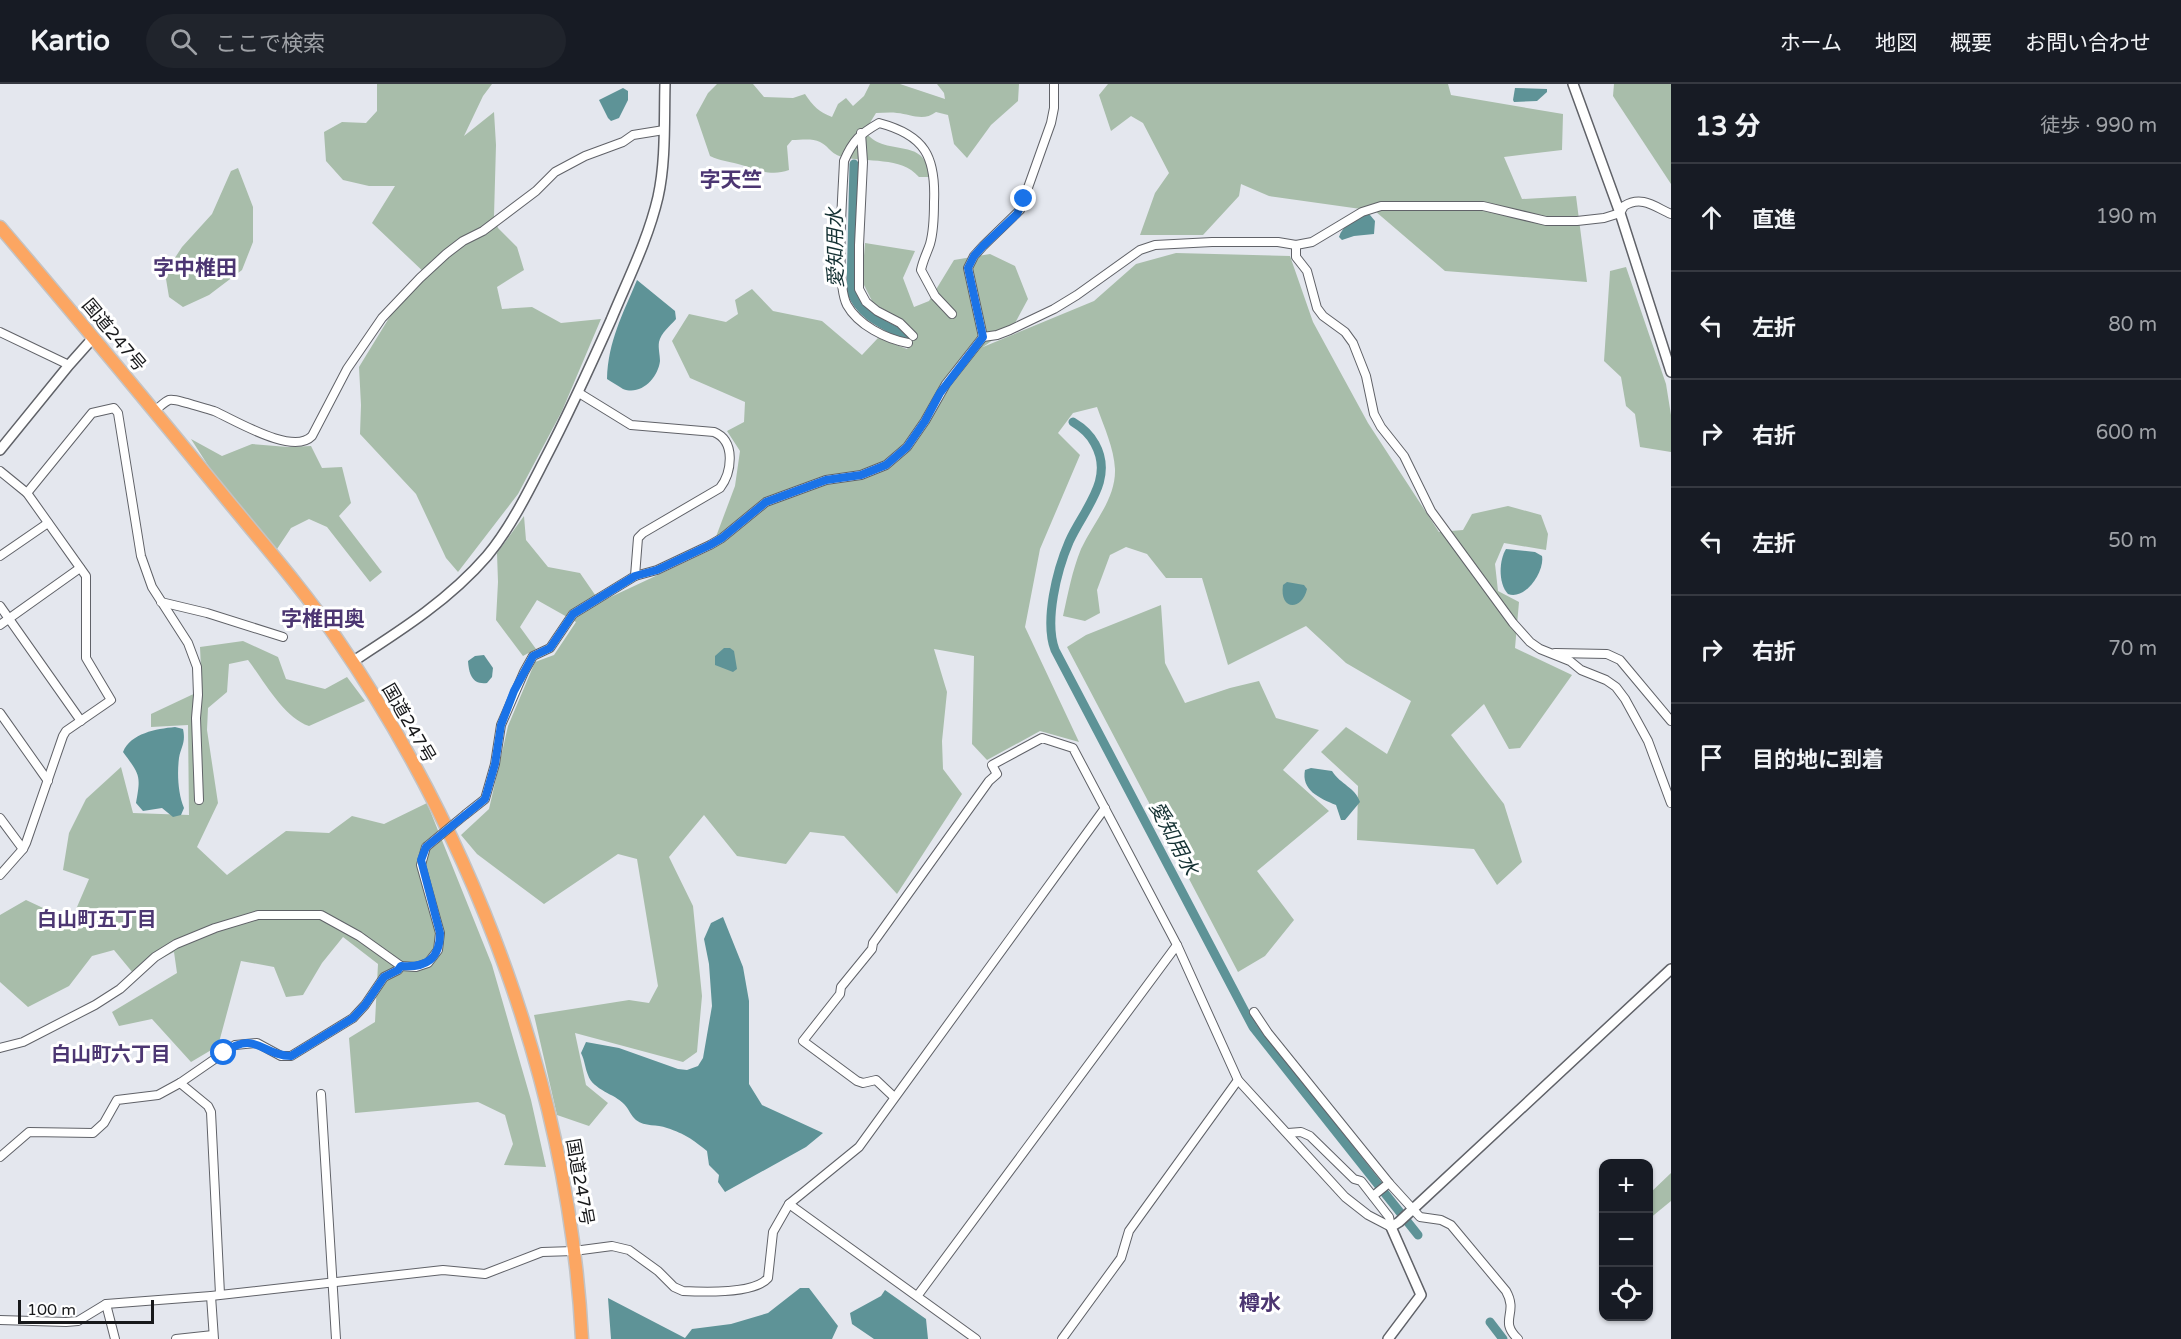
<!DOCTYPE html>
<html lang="ja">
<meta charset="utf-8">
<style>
:root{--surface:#171b24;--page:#20242c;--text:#f1f3f6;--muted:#9ea1a6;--line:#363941}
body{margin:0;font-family:"Varela Round","Noto Sans JP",sans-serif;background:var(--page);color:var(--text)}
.controls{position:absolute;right:18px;bottom:18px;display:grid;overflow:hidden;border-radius:12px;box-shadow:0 2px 4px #0004}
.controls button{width:54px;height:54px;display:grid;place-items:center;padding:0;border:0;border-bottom:2px solid var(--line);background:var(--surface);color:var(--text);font:30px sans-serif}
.scale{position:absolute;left:18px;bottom:15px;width:136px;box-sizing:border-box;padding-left:6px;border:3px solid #18191b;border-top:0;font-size:16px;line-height:21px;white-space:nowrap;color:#18191b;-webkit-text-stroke:4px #fff;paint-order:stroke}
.stop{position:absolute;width:18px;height:18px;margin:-14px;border:4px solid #1a73e8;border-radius:50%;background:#fff}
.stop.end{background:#1a73e8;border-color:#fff;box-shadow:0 2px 6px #0008}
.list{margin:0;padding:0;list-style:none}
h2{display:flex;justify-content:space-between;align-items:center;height:78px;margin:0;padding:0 24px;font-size:26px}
h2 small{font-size:20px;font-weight:400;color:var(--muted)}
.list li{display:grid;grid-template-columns:39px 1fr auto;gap:18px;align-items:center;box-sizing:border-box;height:108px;padding:0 24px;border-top:2px solid var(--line)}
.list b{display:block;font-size:22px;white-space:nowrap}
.list em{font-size:20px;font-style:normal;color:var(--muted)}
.icon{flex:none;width:33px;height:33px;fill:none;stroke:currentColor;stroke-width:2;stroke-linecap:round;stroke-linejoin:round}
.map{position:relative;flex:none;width:1671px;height:1255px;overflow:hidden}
header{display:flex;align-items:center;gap:36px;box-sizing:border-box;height:84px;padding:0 30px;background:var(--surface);border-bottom:2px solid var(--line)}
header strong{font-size:28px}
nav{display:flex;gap:33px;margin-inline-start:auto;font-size:21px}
.search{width:420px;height:54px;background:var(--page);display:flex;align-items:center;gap:15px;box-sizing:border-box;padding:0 21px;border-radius:33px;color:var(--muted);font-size:22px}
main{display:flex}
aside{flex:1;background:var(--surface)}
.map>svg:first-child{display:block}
.green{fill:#a8bdaa}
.water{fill:#5e9397}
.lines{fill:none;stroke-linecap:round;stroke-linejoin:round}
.canal{stroke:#5e9397;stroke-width:9}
.minor-casing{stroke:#606268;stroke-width:10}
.tertiary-casing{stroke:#606268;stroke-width:12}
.trunk-casing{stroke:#c3c3c4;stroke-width:15}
.minor{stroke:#fff;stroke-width:8}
.tertiary{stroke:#fff;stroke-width:9}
.trunk{stroke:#fca662;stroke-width:12}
.minor-bridge-casing{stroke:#606268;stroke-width:10;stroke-linecap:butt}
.minor-bridge{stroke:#fff;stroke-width:8}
.route{stroke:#1a73e8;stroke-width:8}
.labels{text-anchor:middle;stroke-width:6;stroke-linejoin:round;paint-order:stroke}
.street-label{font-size:18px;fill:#18191b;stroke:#fff}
.water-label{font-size:20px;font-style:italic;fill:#143133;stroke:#fff}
.neighbourhood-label{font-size:20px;font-weight:bold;fill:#4c3672;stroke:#fff}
.quarter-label{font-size:21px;font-weight:bold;fill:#4c3672;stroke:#fff}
</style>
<header>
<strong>Kartio</strong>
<div class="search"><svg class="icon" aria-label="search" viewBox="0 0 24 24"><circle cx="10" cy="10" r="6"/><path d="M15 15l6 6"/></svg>ここで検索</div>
<nav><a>ホーム</a><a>地図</a><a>概要</a><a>お問い合わせ</a></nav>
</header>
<main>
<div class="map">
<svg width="1671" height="1255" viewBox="0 0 1671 1255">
<rect width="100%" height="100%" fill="#e4e7ee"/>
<!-- green -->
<g class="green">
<polygon points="377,0 492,0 483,12 464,52 494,28 496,61 494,132 498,144 517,163 524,186 497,203 502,225 532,223 561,239 601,235 562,327 518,410 458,488 446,474 416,410 360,350 361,321 359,283 400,216 428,192 372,139 395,102 369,102 343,96 326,77 324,48 342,38 366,39 377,27"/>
<path d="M717 0H753L764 13 793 14 805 10C813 22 819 28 832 33L838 20 846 14 853 22 864 12 870 0H900L945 15 944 9 937 0H1019L1018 17 991 41 967 74 954 60 948 31 936 28C923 38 911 30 897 29 890 28 883 29 876 29L865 47C883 75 927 50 929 93H919C901 72 867 79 843 73 830 70 830 63 820 58 812 54 801 56 792 56L787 62 789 86C770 93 757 85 738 80 727 77 721 77 710 72L696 31 708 9Z"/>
<polygon points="1108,0 1448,0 1451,11 1563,30 1562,66 1504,73 1522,115 1576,112 1587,198 1445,187 1375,127 1269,112 1241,100 1239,112 1203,151 1140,151 1155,109 1169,89 1143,39 1131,32 1111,47 1099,11"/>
<polygon points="1614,0 1671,0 1671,100 1613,12"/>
<polygon points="238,84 253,123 253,158 242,186 209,211 183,223 169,213 165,189 182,163 212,130 231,87"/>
<path d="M865 159 915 167 903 194 914 223 929 217 954 176 990 170 1015 182 1028 215 1014 241 983 263 1094 217 1136 180 1176 169 1290 172 1313 238 1368 339 1439 448 1463 446 1472 430 1508 422 1541 431 1548 450 1546 466 1504 459 1495 480 1498 507 1519 518 1515 564 1572 591 1520 664 1509 665 1484 620 1451 651 1504 720 1522 778 1497 801 1474 765 1357 756 1358 702 1321 668 1346 643 1387 670 1411 617 1346 579 1306 542 1228 581 1202 494H1166L1147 470 1126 463 1110 471 1097 506 1100 529 1085 537 1063 532C1068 510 1072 487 1081 465 1093 439 1116 415 1115 385 1114 364 1104 343 1097 323L1073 329 1058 349 1080 371 1040 465 1025 543 1079 658 1040 647 987 676 972 660 974 572 934 565 947 608 942 657 943 685 962 710 897 810 844 752 810 748 786 780 737 772 704 731 669 773 693 822 702 912 697 968 683 978 575 949 586 1001 608 1019 589 1042 557 1031 534 931 629 916 649 919 658 902 637 775 618 770 544 820 477 770 461 751 489 725 508 642 535 578 554 571 576 538 537 516 520 543 536 565 523 572 496 536 498 498 497 469 524 432 526 456 548 483 580 489 600 518 711 466 735 402 740 367 727 347 744 338 745 318 690 294 672 257 689 230 726 238 738 230 735 216 752 205 773 227 822 237 862 271 878 254 907 265 916 251 901 236 873 219 862 197Z"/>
<polygon points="1626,183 1666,300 1671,331 1671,368 1640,363 1635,330 1626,322 1621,293 1604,277 1610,187"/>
<polygon points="191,355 222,372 252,360 288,363 311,362 322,384 342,383 351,419 339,432 382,488 370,498 327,443 309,435 291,444 277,465 222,403"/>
<polygon points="1161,521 1165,579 1185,619 1230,604 1259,597 1276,634 1319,646 1283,686 1329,727 1257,787 1294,836 1265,872 1238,888 1067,563 1086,551"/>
<path d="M243 557 278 573 286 595 325 605 347 593 365 617 309 642C284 634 264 597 248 576L229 580 227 608 208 624 207 646 218 719 197 763 227 791 286 747 329 749 352 732 384 740 427 719 492 881 531 1016 546 1083 504 1081 513 1060 505 1031 478 1018 355 1029 349 954 375 938 378 880 343 853 322 879 303 911 286 913 274 883 241 877 218 962 191 978 152 935 119 942 112 928 177 889 174 868 133 889 114 866 92 872 69 902 28 923 0 898V831L26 816 71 837 89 795 63 786 69 749 86 715 121 683 133 729 189 731 188 641 151 643V630L202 606 200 563Z"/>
<polygon points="1671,1089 1671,1117 1649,1135 1649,1110"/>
</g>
<!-- water -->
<g class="water">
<polygon points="623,4 628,7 628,16 619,34 611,37 608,34 599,16"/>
<polygon points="1515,4 1547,5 1547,8 1537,17 1514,18 1513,16"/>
<path d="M1365 130 1370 131 1375 137 1374 150 1354 152 1342 156 1339 153C1342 142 1355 135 1365 130Z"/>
<path d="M637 196 675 227 676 235C670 242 661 249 659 258 658 264 660 271 660 277 658 294 641 312 623 305 618 302 612 298 607 295 608 257 623 230 637 196Z"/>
<path d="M1506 465 1535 468 1542 472C1545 487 1525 517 1508 510 1498 500 1499 476 1506 465Z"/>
<path d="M1287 498 1304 501 1307 505C1302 527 1279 527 1283 501Z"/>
<polygon points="724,564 730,564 734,567 737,585 733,588 715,581 715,572"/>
<path d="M484 571 493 584 492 593 487 599C472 601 469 590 468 577L475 572Z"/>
<path d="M175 643 183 645C186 659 181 662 179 674 177 690 178 709 184 724L181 731 173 733 162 724 143 727 136 719C141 691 140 691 123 668 131 649 156 645 175 643Z"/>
<path d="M1311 684 1332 687C1341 701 1355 703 1360 718L1345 736H1341L1336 721C1319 714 1301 706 1305 686Z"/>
<path d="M723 833 743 883 749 917V1000L762 1021 823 1049 806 1063 725 1108 718 1098 719 1091 709 1081 707 1067C692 1055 685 1050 667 1044 657 1040 645 1043 636 1036 631 1032 629 1025 624 1020 615 1010 593 1006 588 991 585 984 585 977 581 969L586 958 619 964 678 985 687 986 698 982 703 974 712 922 709 880 704 855 711 839Z"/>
<polygon points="800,1204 809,1204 838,1242 832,1255 611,1255 608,1214 685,1254 692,1245 731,1240 768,1229"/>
<polygon points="885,1206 926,1235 928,1255 874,1255 852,1240 850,1229 881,1212"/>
</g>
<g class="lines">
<!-- canal -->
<g class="canal">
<path d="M854 80 851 207C860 233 887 242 909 254"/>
<path d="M1073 338C1083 344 1090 350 1095 360 1115 396 1083 426 1069 458 1057 486 1044 537 1055 566L1253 943 1418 1151"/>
<polyline points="1490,1238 1503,1255"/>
</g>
<defs>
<g id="minor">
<polyline points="861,49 863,78 859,161 859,205 866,218 877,227 900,239 913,252"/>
<polyline points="1296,161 1296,173 1307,187 1317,224 1323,232 1345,248 1353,259 1366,292 1374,330 1381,343 1404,372 1431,427 1513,539 1530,558 1540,565 1570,577 1581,586 1606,596 1616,603 1625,615 1648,657 1671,719"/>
<polyline points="0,248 69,281"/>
<polyline points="983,253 968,184 974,172 983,162 1020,126 1051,39 1054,24 1054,0"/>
<path d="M908 259C886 255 858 241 847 221 835 199 843 106 844 77 853 56 860 50 879 39 925 51 936 73 934 118 934 132 934 146 930 160 927 169 923 176 921 186L935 212 952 230"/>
<path d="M579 309 631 341 714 348C736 357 732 388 720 404L643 449 638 454 635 492"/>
<path d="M154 327C159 324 164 318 169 316 175 315 182 318 187 319 196 322 205 324 214 327 235 336 293 372 312 352L347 285 382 234 420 194 446 170 463 157 483 147 536 107 555 88 585 72 623 58 633 51 664 46"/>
<polyline points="0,387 27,409 86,492 86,574 111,616 66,647 63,652 26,759 23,765 0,791"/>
<polyline points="27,409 92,329 114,324 118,329 141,472 152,503 188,559 197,583 198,611 196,634 199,716"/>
<polyline points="0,472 48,439"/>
<polyline points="161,518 207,529 283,553"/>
<polyline points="0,522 81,637"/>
<polyline points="0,541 80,484"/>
<polyline points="1555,569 1607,570 1620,576 1671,637"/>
<polyline points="0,629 48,697"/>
<path d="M466 730 485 715 495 680 501 641 524 588 533 572 550 564 573 530 635 492 657 486 710 461 722 454 766 418 826 396 861 391 886 381 907 363 925 337 946 300 983 253 997 251 1010 246 1054 225 1077 211 1140 166 1155 161 1212 158H1278L1296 161 1312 158 1362 128 1381 122H1483L1546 137H1577L1604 134 1620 129 1624 122C1642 111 1655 123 1671 130"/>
<polyline points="0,734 23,765"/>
<path d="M1254 928 1268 949 1389 1099 1420 1133 1441 1136 1451 1141 1506 1207C1519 1230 1498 1236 1518 1255"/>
<polyline points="0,964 23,958 95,921 120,905 155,873 176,860 215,844 258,831 321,831 359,852 401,882 416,883 428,879 438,866 440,849 421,781 426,763"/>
<polyline points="180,999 208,1022 211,1028 220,1210"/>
<polyline points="321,1010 336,1255"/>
<polyline points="894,1013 876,996 863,999 857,997 803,957 840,910 841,903 872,865 873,859 989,697 997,690 992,681 1042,654 1073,664 1177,861 1238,996 1345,1113 1368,1131 1391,1143"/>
<polyline points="1288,1049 1301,1048 1310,1052 1354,1095 1361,1097 1389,1133 1391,1143"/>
<polyline points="0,1073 29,1048 93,1049 104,1039 117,1016 158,1011 180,999 235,961 257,959 281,972 291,972 353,934 365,921 384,893 398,886 401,882"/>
<polyline points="1373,1112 1389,1099"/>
<polyline points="789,1120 976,1255"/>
<polyline points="918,1211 1177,861"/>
<polyline points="211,1212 214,1255"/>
<polyline points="106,1220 115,1255"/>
<path d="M0 1236 66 1238 78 1237 106 1220 211 1212 443 1186 485 1190 542 1168 574 1167 612 1162 629 1166 658 1187 674 1203 683 1207C703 1208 755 1210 768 1194L773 1148 789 1120 859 1063 1105 724"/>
<polyline points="176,1255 213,1251"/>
<polyline points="1062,1255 1121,1174 1129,1147 1139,1133 1238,996"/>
</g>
<g id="tertiary">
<polyline points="1573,0 1620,129 1671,288"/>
<polyline points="0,366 69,281 93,254"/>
<path d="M352 578C400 547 449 516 487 472 511 443 528 408 545 375 569 329 590 283 611 236 628 195 648 156 658 113 666 77 664 37 665 0"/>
<polyline points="1388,1255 1421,1211 1391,1143 1399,1138 1671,885"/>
</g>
<path id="trunk" d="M0 143C74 230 147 318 219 406 258 454 300 501 335 552 476 756 569 1007 582 1255"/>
</defs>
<!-- minor casing -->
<use href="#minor" class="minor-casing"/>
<!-- tertiary casing -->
<use href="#tertiary" class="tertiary-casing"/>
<!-- trunk casing -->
<use href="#trunk" class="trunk-casing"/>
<!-- minor -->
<use href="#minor" class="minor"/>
<!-- tertiary -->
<use href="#tertiary" class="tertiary"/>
<!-- trunk -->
<use href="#trunk" class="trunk"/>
<defs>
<polyline id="minor-bridge" points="426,763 466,730"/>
</defs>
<!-- minor-bridge casing -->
<use href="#minor-bridge" class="minor-bridge-casing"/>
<!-- minor-bridge -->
<use href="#minor-bridge" class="minor-bridge"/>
</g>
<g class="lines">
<!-- route -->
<path class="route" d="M224 969C255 945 263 972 291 972L353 934 365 921 384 893 398 886 401 882C426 884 440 875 440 849L421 776 426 763 485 715 495 680 501 641 514 607 533 572 550 564 573 530 635 492 657 486 710 461 722 454 766 418 826 396 861 391 886 381 907 363 925 337 940 309 983 253 968 184 974 172 983 162 1017 130 1024 115"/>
</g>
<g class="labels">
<!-- street labels -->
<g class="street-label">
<text transform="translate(114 251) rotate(50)" y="6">国道247号</text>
<text transform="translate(409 639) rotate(60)" y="6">国道247号</text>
<text transform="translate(580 1098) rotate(80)" y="6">国道247号</text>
</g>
<!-- water labels -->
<g class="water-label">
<text transform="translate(835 164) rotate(-91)" y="7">愛知用水</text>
<text transform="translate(1174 754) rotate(62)" y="7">愛知用水</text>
</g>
<!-- neighbourhood labels -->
<g class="neighbourhood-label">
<text x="97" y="842">白山町五丁目</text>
<text x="111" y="977">白山町六丁目</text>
</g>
<!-- quarter labels -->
<g class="quarter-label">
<text x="731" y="103">字天竺</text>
<text x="195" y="191">字中椎田</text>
<text x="323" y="542">字椎田奥</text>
<text x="1260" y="1226">樽水</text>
</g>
</g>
</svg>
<div class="controls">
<button>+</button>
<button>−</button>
<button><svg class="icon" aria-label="locate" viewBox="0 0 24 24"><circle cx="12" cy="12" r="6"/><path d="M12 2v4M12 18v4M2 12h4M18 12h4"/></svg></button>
</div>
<div class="scale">100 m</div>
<div class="stop" style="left:224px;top:969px"></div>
<div class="stop end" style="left:1024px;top:115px"></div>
</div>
<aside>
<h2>13 分<small>徒歩 · 990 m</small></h2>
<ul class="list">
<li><svg class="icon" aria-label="ahead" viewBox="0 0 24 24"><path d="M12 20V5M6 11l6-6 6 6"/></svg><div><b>直進</b></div><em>190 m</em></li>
<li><svg class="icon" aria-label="left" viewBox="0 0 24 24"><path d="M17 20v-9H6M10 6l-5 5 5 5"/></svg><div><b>左折</b></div><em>80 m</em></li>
<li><svg class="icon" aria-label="right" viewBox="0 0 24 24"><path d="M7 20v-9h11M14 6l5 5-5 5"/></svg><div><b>右折</b></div><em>600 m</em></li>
<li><svg class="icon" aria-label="left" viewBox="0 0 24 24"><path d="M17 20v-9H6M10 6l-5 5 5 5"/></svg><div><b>左折</b></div><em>50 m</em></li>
<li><svg class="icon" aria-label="right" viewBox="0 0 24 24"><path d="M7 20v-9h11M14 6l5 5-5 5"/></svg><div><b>右折</b></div><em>70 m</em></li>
<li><svg class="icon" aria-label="arrive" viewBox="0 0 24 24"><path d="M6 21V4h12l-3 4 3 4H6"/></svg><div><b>目的地に到着</b></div></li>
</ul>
</aside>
</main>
